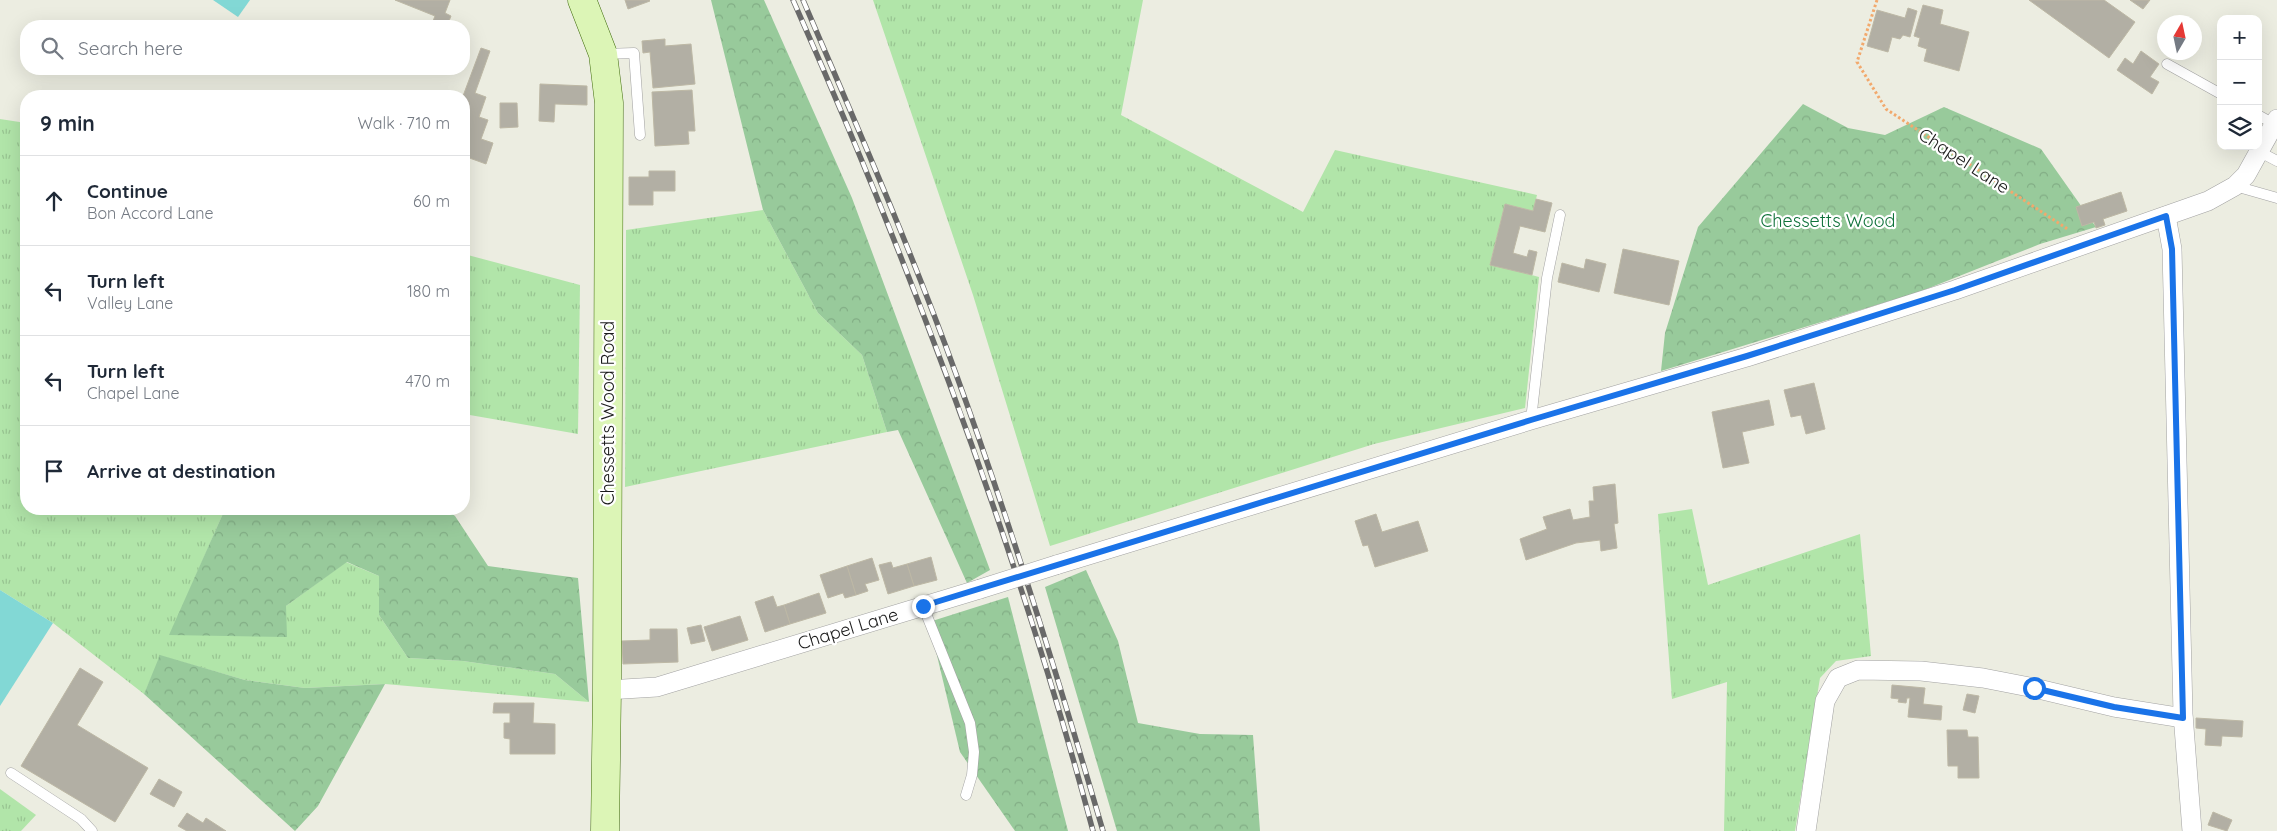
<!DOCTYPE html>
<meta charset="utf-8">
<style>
:root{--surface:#fff;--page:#f6f6f7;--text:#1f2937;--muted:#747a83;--line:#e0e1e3}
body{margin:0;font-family:Quicksand,sans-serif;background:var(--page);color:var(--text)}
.controls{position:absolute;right:15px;top:15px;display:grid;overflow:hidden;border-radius:10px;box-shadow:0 5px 20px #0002}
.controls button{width:45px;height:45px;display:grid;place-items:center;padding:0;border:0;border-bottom:1px solid var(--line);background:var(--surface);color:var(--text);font:25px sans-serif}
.compass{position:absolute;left:2157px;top:15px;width:45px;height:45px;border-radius:50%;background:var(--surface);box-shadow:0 5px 20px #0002;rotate:9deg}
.stop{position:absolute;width:15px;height:15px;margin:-11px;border:4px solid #1a73e8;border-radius:50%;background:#fff}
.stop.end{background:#1a73e8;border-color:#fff;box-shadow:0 1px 5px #0008}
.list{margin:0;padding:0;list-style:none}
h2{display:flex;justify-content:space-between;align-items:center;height:65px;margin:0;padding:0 20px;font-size:21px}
h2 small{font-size:16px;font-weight:400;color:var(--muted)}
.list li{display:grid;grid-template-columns:32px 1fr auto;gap:15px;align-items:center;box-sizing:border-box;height:90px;padding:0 20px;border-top:1px solid var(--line)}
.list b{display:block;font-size:19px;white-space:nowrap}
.list p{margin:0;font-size:16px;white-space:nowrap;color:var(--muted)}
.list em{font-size:16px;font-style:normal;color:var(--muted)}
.icon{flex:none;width:28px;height:28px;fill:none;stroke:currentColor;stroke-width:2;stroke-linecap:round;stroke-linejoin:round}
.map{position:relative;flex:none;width:2277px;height:831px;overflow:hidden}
.search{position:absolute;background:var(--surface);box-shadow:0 5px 20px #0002;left:20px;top:20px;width:450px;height:55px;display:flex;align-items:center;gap:12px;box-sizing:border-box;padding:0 18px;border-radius:20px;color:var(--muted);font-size:19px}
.panel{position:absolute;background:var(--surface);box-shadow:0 5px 20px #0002;left:20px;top:90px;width:450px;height:425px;border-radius:20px}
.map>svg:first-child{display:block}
.grass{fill:url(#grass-tufts)}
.forest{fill:url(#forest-crowns)}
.pitch{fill:#82d8d5}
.building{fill:#b2afa4;stroke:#bdb8a5}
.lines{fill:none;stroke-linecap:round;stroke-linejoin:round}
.lane-casing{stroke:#a2a2a2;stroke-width:11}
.street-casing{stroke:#a2a2a2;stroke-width:20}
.secondary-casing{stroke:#3e6b0a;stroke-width:29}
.path{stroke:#f2a96d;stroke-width:3;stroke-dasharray:2.5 2.5;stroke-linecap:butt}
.lane{stroke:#fff;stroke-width:10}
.street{stroke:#fff;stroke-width:19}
.secondary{stroke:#dcf5b6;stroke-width:28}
.rail-casing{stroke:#696969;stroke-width:5.5}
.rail{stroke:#fff;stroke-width:4;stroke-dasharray:11;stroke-linecap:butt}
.street-bridge-casing{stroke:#a2a2a2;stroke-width:20;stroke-linecap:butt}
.street-bridge{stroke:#fff;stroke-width:19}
.route{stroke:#1a73e8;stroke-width:6}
.labels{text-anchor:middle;stroke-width:4.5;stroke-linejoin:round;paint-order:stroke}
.street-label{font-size:18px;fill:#1b1b1b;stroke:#fff}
.park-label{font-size:18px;fill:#10723b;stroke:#fff}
</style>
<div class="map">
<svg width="2277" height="831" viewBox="0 0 2277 831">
<defs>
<pattern id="grass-tufts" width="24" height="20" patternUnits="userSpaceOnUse" patternTransform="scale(1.25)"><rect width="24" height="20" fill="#b1e5a9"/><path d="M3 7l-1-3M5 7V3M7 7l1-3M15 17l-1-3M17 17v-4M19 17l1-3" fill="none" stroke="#98c491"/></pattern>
<pattern id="forest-crowns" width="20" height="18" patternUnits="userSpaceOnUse" patternTransform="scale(1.25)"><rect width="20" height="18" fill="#98ca9b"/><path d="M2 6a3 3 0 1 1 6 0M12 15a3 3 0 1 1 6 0" fill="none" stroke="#82ad85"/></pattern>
</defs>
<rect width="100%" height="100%" fill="#ecede1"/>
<!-- grass -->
<g class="grass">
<polygon points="873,0 1143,0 1121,115 1303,212 1335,150 1537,195 1533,211 1505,204 1490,264 1539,277 1525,408 1374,444 1050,546 973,295"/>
<polygon points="0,119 26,123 26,509 225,509 170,635 286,606 346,562 379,576 379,615 408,658 463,661 555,674 589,702 385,684 305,688 245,680 161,656 144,694 53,623 0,590"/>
<polygon points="763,210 818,313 862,355 887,432 625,487 626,230"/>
<polygon points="464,254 580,285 578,434 464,414"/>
<polygon points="1692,509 1708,585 1860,534 1871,656 1836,661 1820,678 1795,831 1724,831 1727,682 1672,699 1658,514"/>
<polygon points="0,789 36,815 21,831 0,831"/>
</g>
<!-- forest -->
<g class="forest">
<polygon points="711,0 764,0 852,198 990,570 967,583 898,430 887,432 862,355 818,313 763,210"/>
<polygon points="1803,104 1848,128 1885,135 1944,107 2041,149 2096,227 2040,244 1919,292 1661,371 1665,333 1698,227"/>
<polygon points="225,509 446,509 455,516 488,566 578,578 589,702 555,674 463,661 408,658 379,615 379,576 347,562 286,606 287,637 169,635"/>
<polygon points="1086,570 1118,641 1138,723 1200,734 1253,735 1260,831 1117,831 1045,587"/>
<polygon points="1008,597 1068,831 1015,831 960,752 929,622"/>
<polygon points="160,655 245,680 305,688 385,684 318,806 295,831 144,694"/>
</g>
<!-- pitch -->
<g class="pitch">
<polygon points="213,0 250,0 238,17"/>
<polygon points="0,590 53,623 0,706"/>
</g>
<!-- building -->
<g class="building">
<polygon points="395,0 450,0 445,13 451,16 447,26 431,26 435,16"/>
<polygon points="625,0 649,0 650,1 628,9"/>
<polygon points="2029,0 2104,0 2135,22 2109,58"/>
<polygon points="2130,0 2150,0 2143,9"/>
<polygon points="1923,5 1943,10 1940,24 1969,32 1959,71 1924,61 1927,49 1918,46 1920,38 1914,36"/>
<polygon points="1908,8 1917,11 1910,37 1903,35 1900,39 1892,37 1888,52 1867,46 1877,10 1905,18"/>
<polygon points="665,39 665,46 691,44 695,84 653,88 650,52 643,53 642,41"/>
<polygon points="481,48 490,51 475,93 486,97 479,117 488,120 481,139 493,143 486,164 464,156 463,96"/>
<polygon points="2141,51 2159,64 2150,77 2159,82 2152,94 2117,70 2125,58 2133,64"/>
<polygon points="540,84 587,86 587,105 555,104 554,122 539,121"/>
<polygon points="692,90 695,131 688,131 689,144 655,146 652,92"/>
<polygon points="500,103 517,103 518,127 500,128"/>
<polygon points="649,171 675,171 675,191 653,191 653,205 629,205 629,177 649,177"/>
<polygon points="2121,192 2127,211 2103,219 2105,225 2096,228 2094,222 2082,226 2076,207"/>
<polygon points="1536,199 1552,203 1545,232 1520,226 1513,253 1527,257 1529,250 1537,252 1532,275 1490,265 1505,204 1533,211"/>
<polygon points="1623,249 1679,261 1669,305 1614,293"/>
<polygon points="1586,259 1606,264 1599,292 1558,282 1562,263 1584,269"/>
<polygon points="1814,383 1825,429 1806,434 1801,415 1791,417 1784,390"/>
<polygon points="1769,400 1774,425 1742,432 1749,463 1723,468 1712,412"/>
<polygon points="1615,484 1618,523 1614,524 1617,548 1601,551 1600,540 1576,543 1526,560 1520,539 1547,529 1543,517 1570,509 1573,520 1590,517 1589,501 1594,501 1593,487"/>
<polygon points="1376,514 1382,532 1418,521 1428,551 1375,567 1368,545 1363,546 1355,521"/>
<polygon points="931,557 937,580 914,586 907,564"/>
<polygon points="872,558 879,580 865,584 868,591 856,595 847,566"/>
<polygon points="891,562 893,568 907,564 914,586 888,594 879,565"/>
<polygon points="847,566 856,595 845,598 843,593 828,598 820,575"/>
<polygon points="819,593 826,613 790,624 784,605"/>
<polygon points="773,596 777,607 784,605 790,624 765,632 755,602"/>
<polygon points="740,616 748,640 712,651 704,627"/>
<polygon points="701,625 705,641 691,644 687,628"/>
<polygon points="650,629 677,629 678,662 623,664 622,641 650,640"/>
<polygon points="80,668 103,682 77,725 148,768 115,822 21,766"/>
<polygon points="1892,685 1925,688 1923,704 1942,706 1941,720 1908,717 1910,698 1907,698 1906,703 1898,702 1899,699 1891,698"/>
<polygon points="1967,694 1979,696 1975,713 1963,710"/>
<polygon points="494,703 534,703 533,723 555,724 555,754 510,754 510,739 504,738 504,723 510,723 510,713 493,713"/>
<polygon points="2196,718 2243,721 2242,737 2222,736 2221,746 2205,745 2206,729 2196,728"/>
<polygon points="1947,730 1967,730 1968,737 1978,737 1979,778 1958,778 1958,766 1948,766"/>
<polygon points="159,779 182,792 174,807 150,794"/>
<polygon points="2213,812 2232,820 2227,831 2208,825"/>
<polygon points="187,813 203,823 206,818 226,831 187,831 178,826"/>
</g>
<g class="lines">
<defs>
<g id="lane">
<polyline points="604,54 634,53 640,135"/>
<polyline points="2167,64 2221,94"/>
<polyline points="2258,115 2274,124"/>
<polyline points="2258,151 2277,161"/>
<polyline points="2235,186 2277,198"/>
<polyline points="1531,420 1547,278 1560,215"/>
<polyline points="923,606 970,723 974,752 972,775 966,795"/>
<polyline points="11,773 81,819 92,831"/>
</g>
<g id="street">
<polyline points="2166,216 2172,249 2183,714 2192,831"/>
<polyline points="1056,565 1531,420 1747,357 1955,290 2208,201 2235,186 2246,175 2277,119"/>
<polyline points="607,690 657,687 980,589"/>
<polyline points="1806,831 1825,701 1838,678 1858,670 1921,671 1983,678 2034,688 2114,707 2183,718"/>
</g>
<polyline id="secondary" points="582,0 603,54 609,103 607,690 605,831"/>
</defs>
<!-- lane casing -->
<use href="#lane" class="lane-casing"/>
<!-- street casing -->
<use href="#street" class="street-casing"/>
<!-- secondary casing -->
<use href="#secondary" class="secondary-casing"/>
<!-- path -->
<polyline class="path" points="1877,0 1857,62 1886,109 2069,230"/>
<!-- lane -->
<use href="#lane" class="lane"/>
<!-- street -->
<use href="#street" class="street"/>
<!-- secondary -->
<use href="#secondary" class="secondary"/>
<defs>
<g id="rail">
<path d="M793 0C912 269 1017 546 1093 831"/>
<path d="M803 0C856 124 910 247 956 374 1011 525 1058 677 1103 831"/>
</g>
</defs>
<!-- rail casing -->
<use href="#rail" class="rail-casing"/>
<!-- rail -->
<use href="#rail" class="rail"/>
<defs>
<polyline id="street-bridge" points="980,589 1056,565"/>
</defs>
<!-- street-bridge casing -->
<use href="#street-bridge" class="street-bridge-casing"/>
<!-- street-bridge -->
<use href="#street-bridge" class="street-bridge"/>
</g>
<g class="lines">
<!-- route -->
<polyline class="route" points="923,606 1531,420 1747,356 1955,290 2166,216 2172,249 2183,718 2114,707 2034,688"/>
</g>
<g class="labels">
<!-- street labels -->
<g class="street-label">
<text transform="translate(1964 161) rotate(33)" y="6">Chapel Lane</text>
<text transform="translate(608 413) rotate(-90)" y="6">Chessetts Wood Road</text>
<text transform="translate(848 629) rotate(-17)" y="6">Chapel Lane</text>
</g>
<!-- park labels -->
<g class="park-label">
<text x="1828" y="227">Chessetts Wood</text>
</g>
</g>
</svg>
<div class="controls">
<button>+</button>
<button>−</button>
<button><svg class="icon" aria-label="layers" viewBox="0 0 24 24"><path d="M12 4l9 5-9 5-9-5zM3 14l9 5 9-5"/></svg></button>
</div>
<svg class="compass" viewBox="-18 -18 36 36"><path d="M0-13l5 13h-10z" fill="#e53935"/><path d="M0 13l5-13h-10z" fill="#747a83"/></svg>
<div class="stop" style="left:2034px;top:688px"></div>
<div class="stop end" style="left:923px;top:606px"></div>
<div class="search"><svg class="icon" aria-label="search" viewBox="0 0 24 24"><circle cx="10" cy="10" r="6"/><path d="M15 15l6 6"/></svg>Search here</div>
<section class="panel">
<h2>9 min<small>Walk · 710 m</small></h2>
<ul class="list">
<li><svg class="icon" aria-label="ahead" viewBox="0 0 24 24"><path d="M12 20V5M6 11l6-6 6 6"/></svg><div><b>Continue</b><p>Bon Accord Lane</p></div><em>60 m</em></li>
<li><svg class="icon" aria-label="left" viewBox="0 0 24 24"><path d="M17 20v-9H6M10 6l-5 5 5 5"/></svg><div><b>Turn left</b><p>Valley Lane</p></div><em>180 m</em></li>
<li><svg class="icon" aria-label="left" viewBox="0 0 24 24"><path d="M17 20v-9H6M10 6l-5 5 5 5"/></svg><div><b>Turn left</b><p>Chapel Lane</p></div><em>470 m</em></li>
<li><svg class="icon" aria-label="arrive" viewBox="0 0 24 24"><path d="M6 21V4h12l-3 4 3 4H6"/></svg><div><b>Arrive at destination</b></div></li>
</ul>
</section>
</div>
